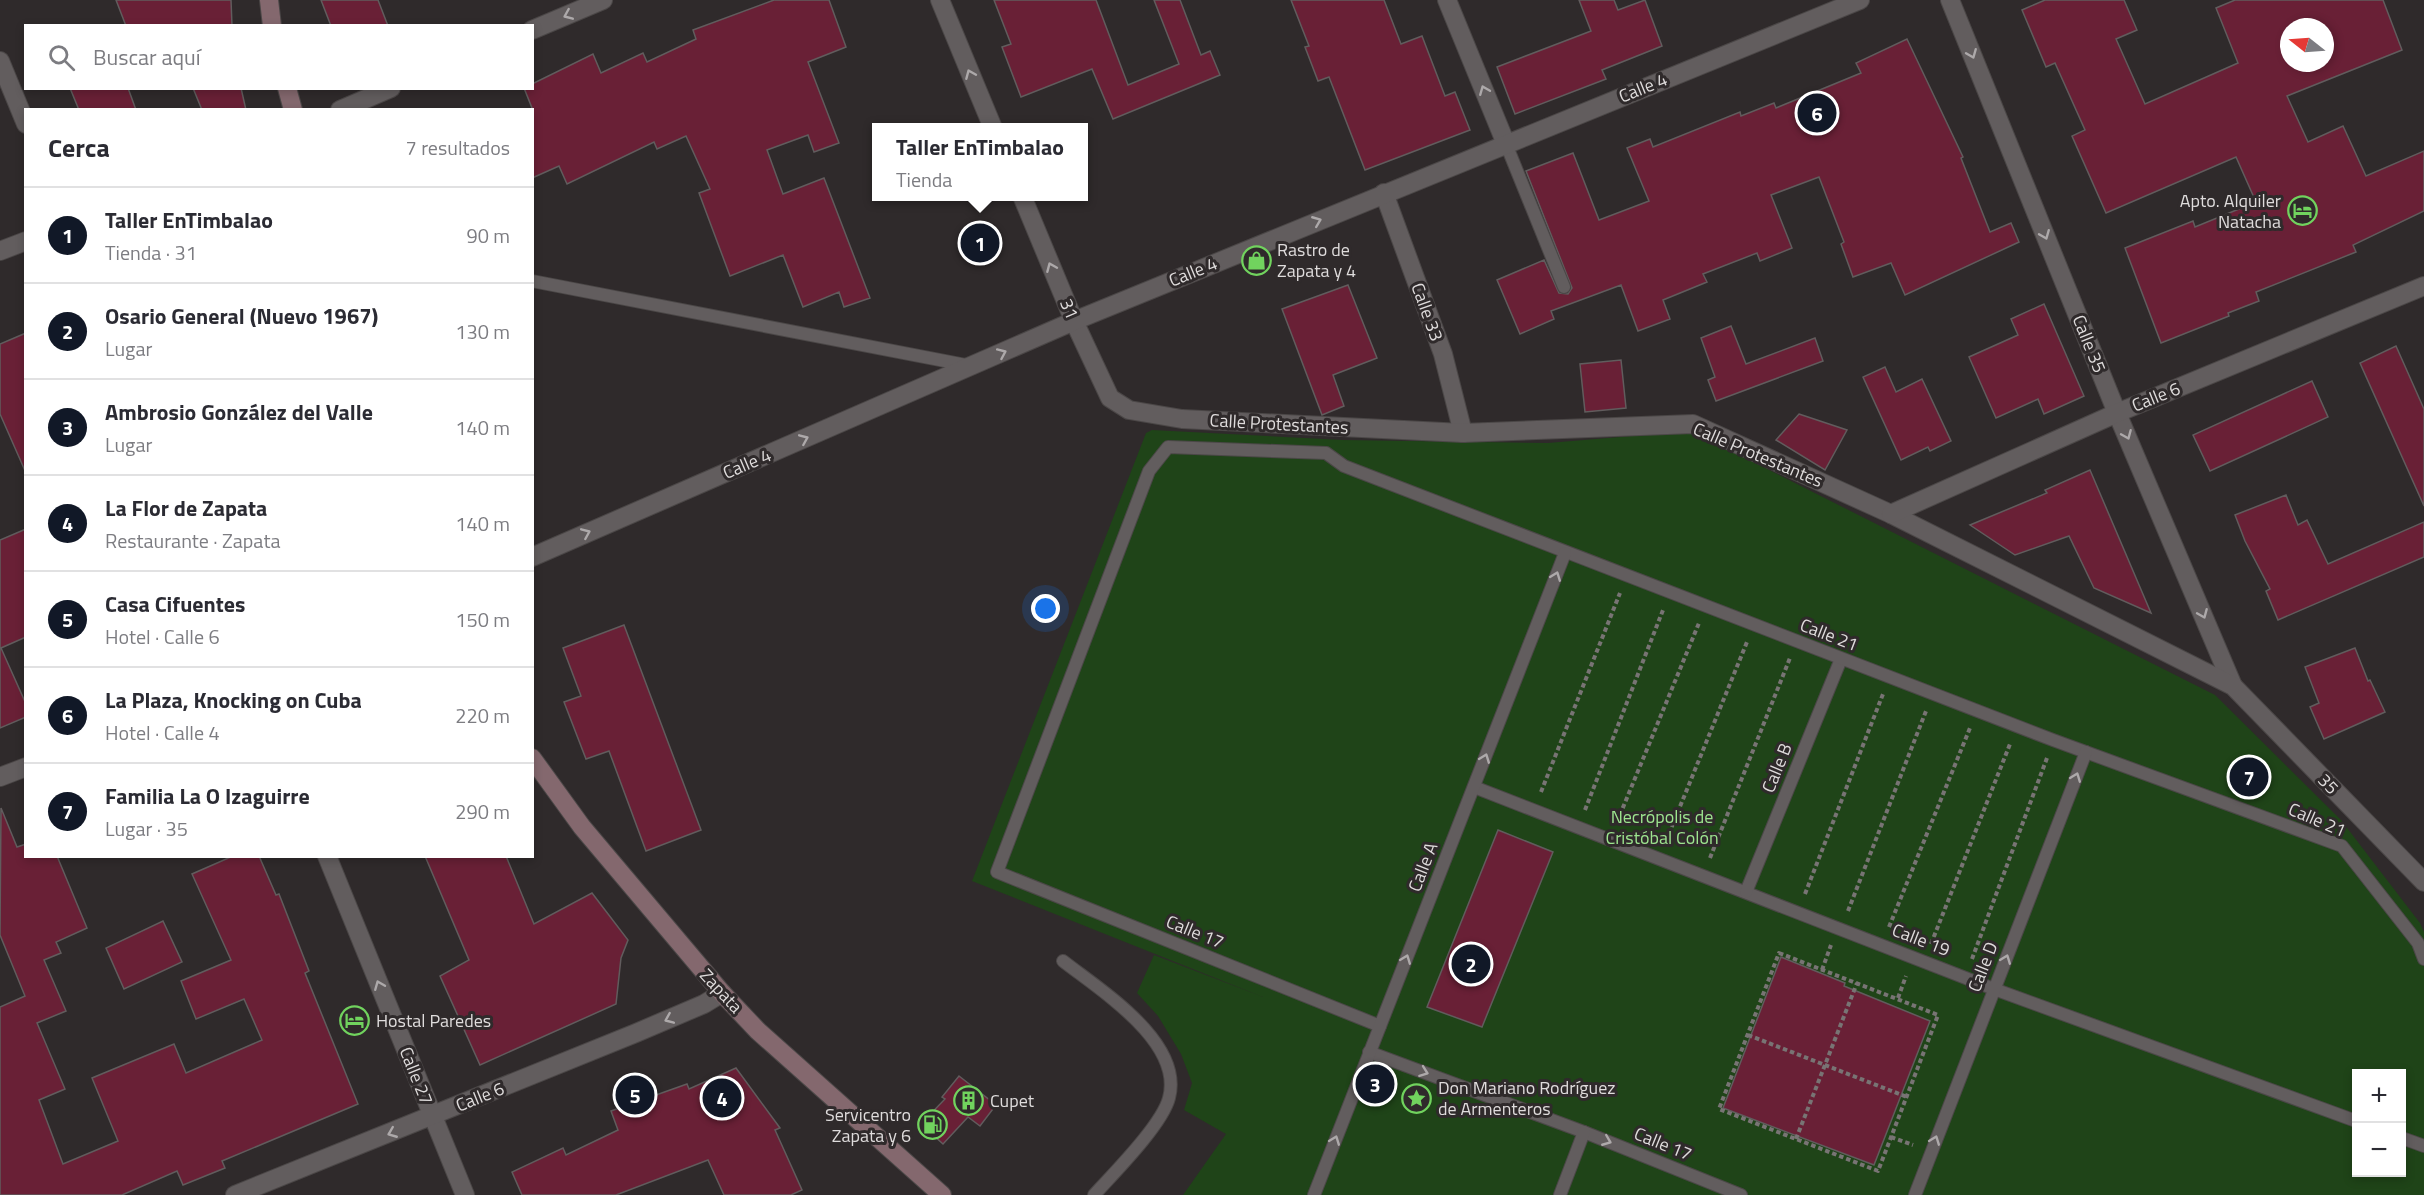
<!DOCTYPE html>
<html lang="es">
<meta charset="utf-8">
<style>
:root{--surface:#fff;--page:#f7f7f7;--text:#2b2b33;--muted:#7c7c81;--line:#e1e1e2;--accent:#111827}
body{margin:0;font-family:"Titillium Web",sans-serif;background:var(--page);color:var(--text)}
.controls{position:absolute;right:18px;bottom:18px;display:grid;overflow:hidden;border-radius:0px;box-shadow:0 3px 9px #0003}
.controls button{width:54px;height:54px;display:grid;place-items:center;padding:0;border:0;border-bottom:2px solid var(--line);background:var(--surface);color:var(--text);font:30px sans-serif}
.compass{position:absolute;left:2280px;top:18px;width:54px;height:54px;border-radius:50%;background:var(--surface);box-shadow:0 3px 9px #0003;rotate:287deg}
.you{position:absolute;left:1046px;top:609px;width:21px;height:21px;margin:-15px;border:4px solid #fff;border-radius:50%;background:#1a73e8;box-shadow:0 0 0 9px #1a73e833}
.badge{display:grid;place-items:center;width:39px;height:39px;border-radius:50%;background:var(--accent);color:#fff;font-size:20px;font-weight:700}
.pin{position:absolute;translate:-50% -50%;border:3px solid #fff;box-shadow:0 2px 6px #0006}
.popup{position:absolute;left:872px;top:123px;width:216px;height:78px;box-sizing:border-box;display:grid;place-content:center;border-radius:0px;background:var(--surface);filter:drop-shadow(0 2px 4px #0005);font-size:20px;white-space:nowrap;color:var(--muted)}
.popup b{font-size:22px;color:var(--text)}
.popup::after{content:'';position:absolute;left:50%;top:100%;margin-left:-12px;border:12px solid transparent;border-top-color:var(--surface)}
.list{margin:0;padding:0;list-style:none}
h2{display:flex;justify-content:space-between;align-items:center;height:78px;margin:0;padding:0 24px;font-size:26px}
h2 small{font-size:20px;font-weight:400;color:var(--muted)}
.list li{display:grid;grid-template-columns:39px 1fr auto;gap:18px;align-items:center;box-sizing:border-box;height:96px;padding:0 24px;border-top:2px solid var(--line)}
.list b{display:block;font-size:22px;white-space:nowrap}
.list p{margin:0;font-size:20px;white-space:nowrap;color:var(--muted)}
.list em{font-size:20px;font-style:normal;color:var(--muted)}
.icon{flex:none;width:33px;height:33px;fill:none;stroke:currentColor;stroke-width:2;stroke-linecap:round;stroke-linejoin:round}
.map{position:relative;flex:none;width:2424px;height:1195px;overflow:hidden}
.search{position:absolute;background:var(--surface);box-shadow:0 3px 9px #0003;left:24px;top:24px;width:510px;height:66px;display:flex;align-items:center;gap:15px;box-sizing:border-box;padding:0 21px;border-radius:0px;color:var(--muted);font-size:22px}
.panel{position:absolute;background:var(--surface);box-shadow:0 3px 9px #0003;left:24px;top:108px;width:510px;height:750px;border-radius:0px}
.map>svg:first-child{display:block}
.green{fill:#1f4418;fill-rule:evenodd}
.building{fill:#692036;stroke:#615c5d;stroke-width:1.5;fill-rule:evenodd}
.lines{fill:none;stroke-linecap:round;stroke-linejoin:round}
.lane-casing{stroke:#4b4747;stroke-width:14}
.street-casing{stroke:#4b4747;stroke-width:20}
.secondary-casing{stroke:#4b4747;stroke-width:20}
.path{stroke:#787474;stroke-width:4;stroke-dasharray:4.5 3;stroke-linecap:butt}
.lane{stroke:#625d5e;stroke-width:12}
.street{stroke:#625d5e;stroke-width:18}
.secondary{stroke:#84686e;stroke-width:18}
.oneway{stroke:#ada9aa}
.labels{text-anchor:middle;stroke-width:6;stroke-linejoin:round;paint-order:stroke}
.street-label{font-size:18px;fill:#dfdcdc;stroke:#2f2a2b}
.poi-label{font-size:18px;fill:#dfdcdc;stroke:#2f2a2b;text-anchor:start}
.park-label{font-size:18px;fill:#9de58f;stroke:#2f2a2b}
</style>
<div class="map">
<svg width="2424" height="1195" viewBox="0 0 2424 1195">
<rect width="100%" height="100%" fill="#2f2a2b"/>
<!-- green -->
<path class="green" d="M1152 430 1343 440 1548 443 1692 431 2215 695 2341 820 2420 923 2424 932V1195H1183L1226 1134 1184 1110 1192 1083 1181 1054 1158 1016 1137 993 1154 955 1263 997 972 881 1146 433ZM2356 1074H2402V1172H2356Z"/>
<!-- building -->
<g class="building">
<polygon points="116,0 231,0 232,26 126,26"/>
<polygon points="321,0 378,0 388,26 331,26"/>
<polygon points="774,0 829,0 846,47 808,62 839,143 814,152 808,135 767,150 783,194 824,178 870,298 844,307 839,292 803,307 783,255 730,276 699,193 710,189 686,136 657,149 654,142 567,184 559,166 532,178 532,108 524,88 532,88 532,84 593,54 601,73 643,53 647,62 696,39 693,30"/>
<polygon points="994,0 1096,0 1128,85 1179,64 1154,0 1180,0 1201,55 1210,51 1220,75 1113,119 1092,69 1021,97 1002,47 1011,44"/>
<polygon points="1291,0 1384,0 1401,44 1422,36 1445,96 1455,92 1470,130 1365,170 1329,77 1318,81 1305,47 1309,46"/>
<polygon points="1579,0 1614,0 1618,10 1645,0 1662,46 1602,70 1606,79 1515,114 1497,67 1591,31"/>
<path d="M2045 0H2124L2137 30 2116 39 2145 104 2238 63 2216 8 2235 0H2383L2402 50 2287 96 2308 142 2343 126 2366 176 2424 151V211L2353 245 2356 252 2256 292 2259 301 2228 313 2229 316 2161 343 2125 248 2193 221 2195 227 2256 202 2236 157 2106 213 2072 136 2085 130 2055 63 2046 67 2022 10ZM2289 27H2325V63H2289Z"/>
<polygon points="1907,39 1963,157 1961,158 1990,232 2011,223 2019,242 1905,295 1891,263 1853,277 1841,244 1844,242 1819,177 1771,195 1792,248 1760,261 1757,253 1703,274 1707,282 1663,300 1670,319 1638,331 1621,285 1551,311 1554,319 1520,334 1497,280 1544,260 1559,293 1568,294 1572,288 1526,171 1573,153 1599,220 1649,201 1627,148 1650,139 1653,147 1740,112 1741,116 1774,103 1776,108 1861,73 1856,63"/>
<polygon points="70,88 128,88 136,110 79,110"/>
<polygon points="193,88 241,88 246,110 202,110"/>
<polygon points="1348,285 1377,358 1333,375 1344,406 1322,415 1282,309"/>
<polygon points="2044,304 2084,396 2044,414 2038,399 1996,418 1969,357 2018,335 2011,319"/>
<polygon points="1731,326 1746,364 1815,338 1823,361 1716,401 1708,380 1715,377 1701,338"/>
<polygon points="26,333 26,473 0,414 0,344"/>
<polygon points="2396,346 2424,409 2424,506 2360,363"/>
<polygon points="1621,360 1626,408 1585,412 1580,364"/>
<polygon points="1885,367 1896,392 1922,379 1951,441 1930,451 1928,447 1901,460 1863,377"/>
<polygon points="2312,381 2328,417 2210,471 2193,435"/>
<polygon points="1799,414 1847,430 1825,470 1776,440"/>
<polygon points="2090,470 2151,613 2094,588 2069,536 2015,555 1970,525 2047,493 2045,490"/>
<polygon points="2286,495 2298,525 2307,520 2328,564 2424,522 2424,557 2278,620 2266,591 2270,589 2245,541 2235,515"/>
<polygon points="26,529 26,637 1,648 26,704 26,717 0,728 0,540"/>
<polygon points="624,625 701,830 646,851 609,751 586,759 564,702 581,696 563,648"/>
<polygon points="2355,648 2368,681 2370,680 2385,712 2324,739 2310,707 2319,703 2305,667"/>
<polygon points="1,808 17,847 26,844 26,856 57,856 87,928 56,942 61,953 44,960 66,1011 37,1023 65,1089 39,1100 63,1164 118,1141 92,1078 174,1044 186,1073 262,1040 244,999 196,1019 181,981 231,960 192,874 233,856 259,856 276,895 279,894 309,971 305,973 358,1104 222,1161 225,1168 183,1185 177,1171 122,1195 0,1195 0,1007 25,996 0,935"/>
<polygon points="1498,830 1553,852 1482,1027 1427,1007"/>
<polygon points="425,856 506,856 534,924 592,893 628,940 621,958 616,1004 480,1065 440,976 469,960"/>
<polygon points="163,921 182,962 124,989 106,948"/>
<polygon points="1781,957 1845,983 1844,986 1930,1021 1874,1165 1723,1108"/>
<polygon points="736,1068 780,1128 775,1130 802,1190 791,1195 724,1195 708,1160 616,1195 522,1195 512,1172 563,1148 566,1155 618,1130 611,1111 687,1084 689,1089"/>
<polygon points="959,1076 996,1105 980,1126 968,1117 943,1144 921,1124 945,1099 942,1097"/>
</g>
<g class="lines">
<defs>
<g id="lane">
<polyline points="1506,144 1564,287"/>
<polyline points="532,281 971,366"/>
<polyline points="1474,787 1994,989 2356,1121"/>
<polyline points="1746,892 1841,659"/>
<path d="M1063 961C1100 990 1184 1042 1169 1098 1162 1125 1113 1174 1094 1195"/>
<polyline points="1380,1026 997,872 1149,471 1168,447 1326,453 1344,466 2053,740 2342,846 2418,943 2424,959"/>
<polyline points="1369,1052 1584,1132 1741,1195"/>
<polyline points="2402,1138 2424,1146"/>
<polyline points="1314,1195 1565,553"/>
<polyline points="1560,1195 1584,1132"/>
<polyline points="1915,1195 2086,752"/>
</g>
<g id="street">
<polyline points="940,0 993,128"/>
<polyline points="1447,0 1506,144"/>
<polyline points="1950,0 2117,413 2233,686"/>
<polyline points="532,30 603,0"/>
<polyline points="0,61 26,124"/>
<polyline points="340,110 391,88"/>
<polyline points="1384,193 1443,354 1463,433"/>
<polyline points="1022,196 1074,321 1110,398 1129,410 1182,419 1463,433 1693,424 1891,514 2233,686 2424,882"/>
<polyline points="0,251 26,241"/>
<polyline points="1891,514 2117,413 2424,286"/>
<polyline points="532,557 1074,321 1860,0"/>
<polyline points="0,777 26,767"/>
<polyline points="327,856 465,1195"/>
<polyline points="235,1195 636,1033 704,1004 722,993"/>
</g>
<g id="secondary">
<polyline points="269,0 272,26"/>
<polyline points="287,88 293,110"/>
<polyline points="532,758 582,827 722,993 758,1031 942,1195"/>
</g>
</defs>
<!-- lane casing -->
<use href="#lane" class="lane-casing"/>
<!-- street casing -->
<use href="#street" class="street-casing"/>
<!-- secondary casing -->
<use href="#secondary" class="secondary-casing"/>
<!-- path -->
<g class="path">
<polyline points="1541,792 1620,593"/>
<polyline points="1585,810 1663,610"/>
<polyline points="1617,822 1699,623"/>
<polyline points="1666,841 1747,642"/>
<polyline points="1710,858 1790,658"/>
<polyline points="1805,894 1883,694"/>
<polyline points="1848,911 1926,711"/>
<polyline points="1889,927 1970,728"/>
<polyline points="1931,944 2010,744"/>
<polygon points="1779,953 1938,1015 1878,1171 1719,1109"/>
<polyline points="1972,959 2047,758"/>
<polyline points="1822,970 1831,945"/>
<polyline points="1898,998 1906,976"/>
<polyline points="1748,1035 1907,1097"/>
<polyline points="1891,1137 1913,1145"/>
<polyline points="1796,1139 1857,983"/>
</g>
<!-- lane -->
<use href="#lane" class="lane"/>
<!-- street -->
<use href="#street" class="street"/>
<!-- secondary -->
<use href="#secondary" class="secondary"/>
</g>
<!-- one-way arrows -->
<defs><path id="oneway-chevron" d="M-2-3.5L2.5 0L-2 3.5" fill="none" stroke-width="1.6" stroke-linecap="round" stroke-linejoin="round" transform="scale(1.5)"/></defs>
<g class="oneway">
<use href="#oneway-chevron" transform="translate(568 15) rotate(157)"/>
<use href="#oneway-chevron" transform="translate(1972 54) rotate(68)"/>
<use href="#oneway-chevron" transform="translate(970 74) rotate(-113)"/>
<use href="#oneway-chevron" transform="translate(1484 90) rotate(-112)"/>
<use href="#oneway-chevron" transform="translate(1317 221) rotate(-22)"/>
<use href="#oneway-chevron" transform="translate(2045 235) rotate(68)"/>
<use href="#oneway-chevron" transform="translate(1051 267) rotate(-113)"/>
<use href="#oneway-chevron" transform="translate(1002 353) rotate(-24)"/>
<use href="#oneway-chevron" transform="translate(2127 435) rotate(67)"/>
<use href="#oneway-chevron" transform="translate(804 439) rotate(-23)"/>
<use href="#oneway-chevron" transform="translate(586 533) rotate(-23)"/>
<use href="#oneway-chevron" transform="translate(1556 576) rotate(-69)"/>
<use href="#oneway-chevron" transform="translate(2203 614) rotate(67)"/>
<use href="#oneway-chevron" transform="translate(1485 758) rotate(-69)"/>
<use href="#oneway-chevron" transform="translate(2076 777) rotate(-69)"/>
<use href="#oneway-chevron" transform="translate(1406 959) rotate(-69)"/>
<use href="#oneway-chevron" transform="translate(2006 959) rotate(-69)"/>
<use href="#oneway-chevron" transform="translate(379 985) rotate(-112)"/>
<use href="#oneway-chevron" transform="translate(669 1019) rotate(157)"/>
<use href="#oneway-chevron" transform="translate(1424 1072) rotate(20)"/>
<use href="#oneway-chevron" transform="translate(392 1133) rotate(158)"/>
<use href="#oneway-chevron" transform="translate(1335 1140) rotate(-69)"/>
<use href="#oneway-chevron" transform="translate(1935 1140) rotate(-69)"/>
<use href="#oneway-chevron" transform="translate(1607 1141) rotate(22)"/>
</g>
<!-- icons -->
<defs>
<symbol id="hotel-ring" viewBox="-11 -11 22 22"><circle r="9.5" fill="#2f2a2b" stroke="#71d35e" stroke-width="1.5"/><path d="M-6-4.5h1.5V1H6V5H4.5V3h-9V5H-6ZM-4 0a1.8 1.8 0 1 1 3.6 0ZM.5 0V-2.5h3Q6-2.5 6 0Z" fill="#71d35e"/></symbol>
<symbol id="shop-ring" viewBox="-11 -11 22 22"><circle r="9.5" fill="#2f2a2b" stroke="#71d35e" stroke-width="1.5"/><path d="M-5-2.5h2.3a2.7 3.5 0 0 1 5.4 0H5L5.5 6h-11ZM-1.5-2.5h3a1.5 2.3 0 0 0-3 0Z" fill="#71d35e"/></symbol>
<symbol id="sight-ring" viewBox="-11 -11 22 22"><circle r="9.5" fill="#2f2a2b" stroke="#71d35e" stroke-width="1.5"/><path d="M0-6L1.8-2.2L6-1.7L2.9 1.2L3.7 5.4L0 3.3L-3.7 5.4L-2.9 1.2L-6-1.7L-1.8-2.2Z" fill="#71d35e"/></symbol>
<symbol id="building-ring" viewBox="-11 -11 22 22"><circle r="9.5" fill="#2f2a2b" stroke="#71d35e" stroke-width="1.5"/><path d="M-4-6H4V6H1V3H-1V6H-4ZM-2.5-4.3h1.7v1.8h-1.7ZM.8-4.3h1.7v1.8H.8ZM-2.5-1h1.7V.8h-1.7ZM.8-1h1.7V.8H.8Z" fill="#71d35e"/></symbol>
<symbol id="fuel-ring" viewBox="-11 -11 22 22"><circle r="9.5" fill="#2f2a2b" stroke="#71d35e" stroke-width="1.5"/><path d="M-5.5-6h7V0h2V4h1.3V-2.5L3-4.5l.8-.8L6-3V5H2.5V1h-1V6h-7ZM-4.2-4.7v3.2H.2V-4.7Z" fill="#71d35e"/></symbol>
</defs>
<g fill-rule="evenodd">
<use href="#hotel-ring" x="2286" y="194" width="33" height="33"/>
<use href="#shop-ring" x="1240" y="244" width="33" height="33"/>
<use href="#hotel-ring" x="338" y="1004" width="33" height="33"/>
<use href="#sight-ring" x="1400" y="1082" width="33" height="33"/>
<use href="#building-ring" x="952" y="1084" width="33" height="33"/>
<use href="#fuel-ring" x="916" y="1108" width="33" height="33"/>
</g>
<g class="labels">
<!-- street labels -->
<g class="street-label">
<text transform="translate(1643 88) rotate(-22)" y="6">Calle 4</text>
<text transform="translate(1193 272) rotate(-22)" y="6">Calle 4</text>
<text transform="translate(1069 309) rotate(67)" y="6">31</text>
<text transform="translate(1427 312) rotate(70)" y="6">Calle 33</text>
<text transform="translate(2089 344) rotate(68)" y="6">Calle 35</text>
<text transform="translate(2156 397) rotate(-22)" y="6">Calle 6</text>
<text transform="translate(1279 424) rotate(3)" y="6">Calle Protestantes</text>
<text transform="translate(1758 455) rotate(23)" y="6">Calle Protestantes</text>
<text transform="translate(747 464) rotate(-23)" y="6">Calle 4</text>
<text transform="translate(1829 635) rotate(21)" y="6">Calle 21</text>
<text transform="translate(1777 768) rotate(-68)" y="6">Calle B</text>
<text transform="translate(2328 784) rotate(46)" y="6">35</text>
<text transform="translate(2317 820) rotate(23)" y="6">Calle 21</text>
<text transform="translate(1423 867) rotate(-69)" y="6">Calle A</text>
<text transform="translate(1195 932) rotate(22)" y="6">Calle 17</text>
<text transform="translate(1921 940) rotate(21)" y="6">Calle 19</text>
<text transform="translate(1983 967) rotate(-69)" y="6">Calle D</text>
<text transform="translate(721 991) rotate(47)" y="6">Zapata</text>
<text transform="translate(416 1076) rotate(68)" y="6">Calle 27</text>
<text transform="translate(480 1097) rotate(-22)" y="6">Calle 6</text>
<text transform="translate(1663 1144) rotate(22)" y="6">Calle 17</text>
</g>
<!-- poi labels -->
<g class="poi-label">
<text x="2281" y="207" text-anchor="end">Apto. Alquiler<tspan x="2281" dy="21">Natacha</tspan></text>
<text x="1277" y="256">Rastro de<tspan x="1277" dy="21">Zapata y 4</tspan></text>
<text x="376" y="1027">Hostal Paredes</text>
<text x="1438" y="1094">Don Mariano Rodríguez<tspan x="1438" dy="21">de Armenteros</tspan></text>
<text x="990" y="1107">Cupet</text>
<text x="911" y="1121" text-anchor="end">Servicentro<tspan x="911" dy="21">Zapata y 6</tspan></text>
</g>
<!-- park labels -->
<g class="park-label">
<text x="1662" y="823">Necrópolis de<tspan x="1662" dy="21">Cristóbal Colón</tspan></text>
</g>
</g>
</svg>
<div class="controls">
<button>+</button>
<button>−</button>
</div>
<svg class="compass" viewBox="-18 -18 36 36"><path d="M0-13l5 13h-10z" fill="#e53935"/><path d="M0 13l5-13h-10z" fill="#7c7c81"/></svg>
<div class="you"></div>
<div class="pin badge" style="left:980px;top:243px">1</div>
<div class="popup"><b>Taller EnTimbalao</b>Tienda</div>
<div class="pin badge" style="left:1471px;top:964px">2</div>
<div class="pin badge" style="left:1375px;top:1084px">3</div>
<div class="pin badge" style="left:722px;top:1098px">4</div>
<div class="pin badge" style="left:635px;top:1095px">5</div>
<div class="pin badge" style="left:1817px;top:113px">6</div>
<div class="pin badge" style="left:2249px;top:777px">7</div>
<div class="search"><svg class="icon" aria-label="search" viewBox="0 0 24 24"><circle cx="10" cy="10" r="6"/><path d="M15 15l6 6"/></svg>Buscar aquí</div>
<section class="panel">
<h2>Cerca<small>7 resultados</small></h2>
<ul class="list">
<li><span class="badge">1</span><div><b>Taller EnTimbalao</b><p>Tienda · 31</p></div><em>90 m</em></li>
<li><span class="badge">2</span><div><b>Osario General (Nuevo 1967)</b><p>Lugar</p></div><em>130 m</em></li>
<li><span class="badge">3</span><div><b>Ambrosio González del Valle</b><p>Lugar</p></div><em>140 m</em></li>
<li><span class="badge">4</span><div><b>La Flor de Zapata</b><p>Restaurante · Zapata</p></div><em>140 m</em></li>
<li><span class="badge">5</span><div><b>Casa Cifuentes</b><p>Hotel · Calle 6</p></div><em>150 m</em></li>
<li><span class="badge">6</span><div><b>La Plaza, Knocking on Cuba</b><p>Hotel · Calle 4</p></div><em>220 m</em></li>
<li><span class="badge">7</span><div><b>Familia La O Izaguirre</b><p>Lugar · 35</p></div><em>290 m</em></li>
</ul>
</section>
</div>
